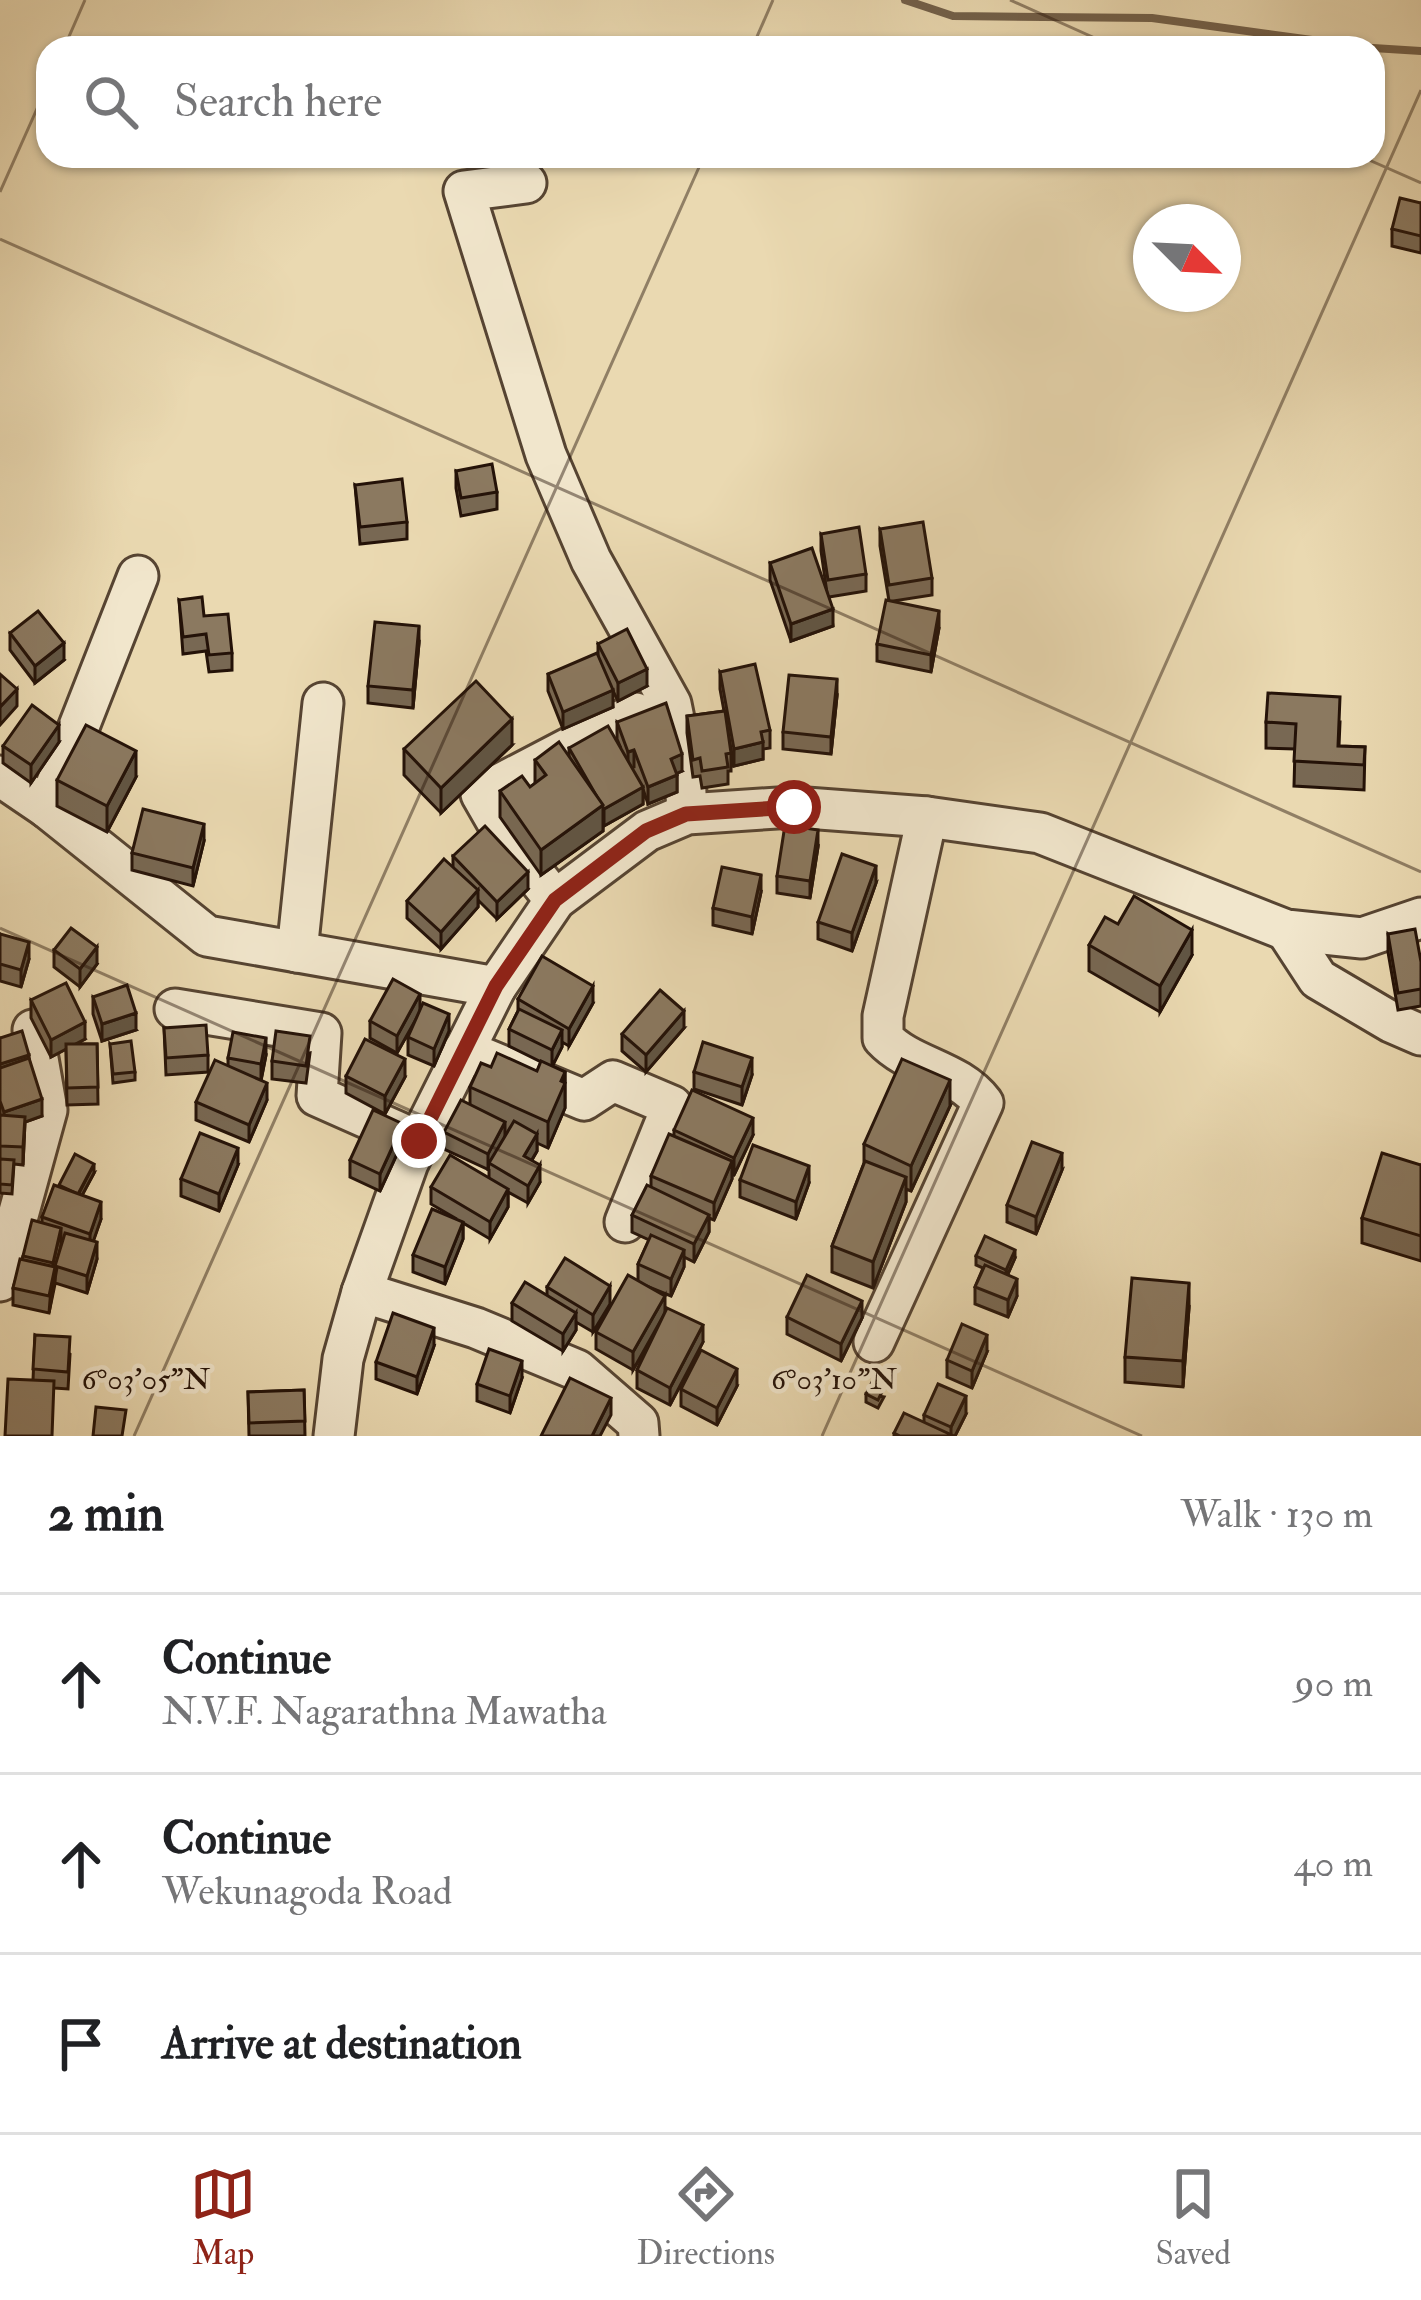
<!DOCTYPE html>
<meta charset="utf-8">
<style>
:root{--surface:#fff;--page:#f6f6f6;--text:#202124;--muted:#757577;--line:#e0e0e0;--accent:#8f2418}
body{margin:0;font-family:"IM FELL Double Pica",serif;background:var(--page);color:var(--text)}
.compass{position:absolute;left:1133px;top:204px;width:108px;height:108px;border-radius:50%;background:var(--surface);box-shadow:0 3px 9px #0004;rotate:114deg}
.stop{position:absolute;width:36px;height:36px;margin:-27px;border:9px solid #8f2418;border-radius:50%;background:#fff}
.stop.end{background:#8f2418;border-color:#fff;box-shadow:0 3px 12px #0008}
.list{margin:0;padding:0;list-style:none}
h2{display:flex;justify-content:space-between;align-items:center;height:156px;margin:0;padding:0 48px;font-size:51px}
h2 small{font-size:39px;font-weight:400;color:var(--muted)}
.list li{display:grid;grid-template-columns:78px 1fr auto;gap:36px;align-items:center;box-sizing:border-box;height:180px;padding:0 48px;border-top:3px solid var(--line)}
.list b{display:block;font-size:45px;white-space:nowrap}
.list p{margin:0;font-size:39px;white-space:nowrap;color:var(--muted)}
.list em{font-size:39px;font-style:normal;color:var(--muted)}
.icon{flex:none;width:66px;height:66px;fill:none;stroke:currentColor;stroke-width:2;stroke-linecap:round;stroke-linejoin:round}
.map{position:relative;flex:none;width:1421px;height:1436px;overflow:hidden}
.search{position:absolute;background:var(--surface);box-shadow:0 3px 9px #0004;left:36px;right:36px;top:36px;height:132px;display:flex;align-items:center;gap:30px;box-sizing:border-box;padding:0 42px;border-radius:36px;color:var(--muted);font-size:45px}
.sheet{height:696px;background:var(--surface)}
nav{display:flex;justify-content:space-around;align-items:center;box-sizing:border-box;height:168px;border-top:3px solid var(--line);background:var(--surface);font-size:33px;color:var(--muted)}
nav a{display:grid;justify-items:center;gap:6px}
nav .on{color:var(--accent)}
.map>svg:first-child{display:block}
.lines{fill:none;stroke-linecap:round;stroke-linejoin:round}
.stream{stroke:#73614b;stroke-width:8}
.minor-casing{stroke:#564432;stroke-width:45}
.minor{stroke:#f1e6cc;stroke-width:39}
.wall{fill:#786853;stroke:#241208;stroke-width:3}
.shaded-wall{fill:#615543;stroke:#241208;stroke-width:3}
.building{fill:#8b7960;stroke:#241208;stroke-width:3}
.route{stroke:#8f2418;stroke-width:15}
.ticks{fill:none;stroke:#241208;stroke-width:3;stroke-opacity:0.45}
.ticks-label{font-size:30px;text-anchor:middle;fill:#241208;stroke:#f1e6cc;stroke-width:9;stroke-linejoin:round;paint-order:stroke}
</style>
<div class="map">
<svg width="1421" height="1436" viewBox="0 0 1421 1436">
<rect width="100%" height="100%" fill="#ead9b1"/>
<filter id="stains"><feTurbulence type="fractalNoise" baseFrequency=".00167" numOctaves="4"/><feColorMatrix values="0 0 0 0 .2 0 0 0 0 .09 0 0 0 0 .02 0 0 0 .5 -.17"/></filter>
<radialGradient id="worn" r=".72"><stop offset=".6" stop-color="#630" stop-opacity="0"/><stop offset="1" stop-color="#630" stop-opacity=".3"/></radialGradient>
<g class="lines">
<!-- stream -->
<g class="stream">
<polyline points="905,0 953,16 1152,18 1371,48"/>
<polyline points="1373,48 1421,51"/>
</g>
<defs>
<g id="minor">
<polyline points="526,183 464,191 546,455 591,560 671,704 685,773 687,814"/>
<polyline points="0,776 47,808 207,936 496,987"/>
<polyline points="47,808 138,576"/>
<polyline points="555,900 508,841 481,794 636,713"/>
<polyline points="1286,930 1318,979 1391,1022 1421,1035"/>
<polyline points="297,952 323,703"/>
<polyline points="175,1009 321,1033 317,1096 414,1139"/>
<polyline points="464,1050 584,1100 613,1081 672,1106 625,1222"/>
<polyline points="0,1281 47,1110 33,1030"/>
<polyline points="362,1292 476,1328 577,1370 638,1423 639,1436"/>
<path d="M874 1342 983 1103C957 1069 911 1068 883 1038V1016L927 817"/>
<polyline points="334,1436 343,1359 362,1292 408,1163 496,987 555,900 647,831 687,814 793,807 927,817 1040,833 1286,930 1362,938 1421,918"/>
</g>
</defs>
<!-- minor casing -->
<use href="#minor" class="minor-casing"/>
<!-- minor -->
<use href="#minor" class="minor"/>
</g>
<!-- wall -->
<g class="wall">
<polygon points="1421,203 1421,253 1392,246 1392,229"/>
<polygon points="456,471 497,492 497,509 461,516 456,488"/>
<polygon points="355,485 407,522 407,539 360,544"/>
<polygon points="880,529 932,578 932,595 893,601 939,628 931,672 877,661 877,644 889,601 880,546"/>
<polygon points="821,534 866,574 866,591 829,597 833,626 791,641 770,580 770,563 827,593 821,551"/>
<polygon points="179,600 204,616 232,653 232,670 209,672 206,651 183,654"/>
<polygon points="10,633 64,660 35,683 10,650"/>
<polygon points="419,643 413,708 368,703 368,686"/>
<polygon points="598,644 647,686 618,701 611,687 613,707 563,729 548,691 548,674 598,656"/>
<polygon points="720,672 770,730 770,748 763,749 763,759 734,766 727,726 731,753 731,771 728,771 728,784 702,788 700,776 693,777 687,733 687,716 724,711 720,689"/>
<polygon points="837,696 831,754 783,749 783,732"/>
<polygon points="617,722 682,771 677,773 677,792 648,804 643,789 643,804 604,826 603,824 603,831 541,875 500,817 500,791 530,787 535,784 535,760 569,758 569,748 620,746 617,739"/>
<polygon points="1266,722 1340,722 1339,746 1365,747 1364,790 1294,786 1295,749 1266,748"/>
<polygon points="59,742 31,783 3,763 3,746"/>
<polygon points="512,745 441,813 404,775 404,749"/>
<polygon points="136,777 107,832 57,806 57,780"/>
<polygon points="204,841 193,886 132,870 132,853"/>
<polygon points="818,847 810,898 777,893 777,876"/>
<polygon points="453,856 528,889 497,919 478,900 478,907 441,949 407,918 407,901 453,868"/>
<polygon points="876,883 852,951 818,939 818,922"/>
<polygon points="761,892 752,934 713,925 713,908"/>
<polygon points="1118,924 1192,955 1160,1012 1089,971 1089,945"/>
<polygon points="0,934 29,959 21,987 0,981"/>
<polygon points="1388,934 1421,962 1421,1006 1398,1010 1388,952"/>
<polygon points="54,950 97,964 80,987 54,967"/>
<polygon points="93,997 136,1030 102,1041 93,1014"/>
<polygon points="518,999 593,1003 569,1046 562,1042 562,1047 552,1066 565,1072 565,1108 548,1148 537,1143 537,1151 532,1160 540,1182 528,1203 508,1192 508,1207 490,1239 463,1223 463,1239 445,1284 413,1272 413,1255 455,1218 431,1204 431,1187 489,1178 489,1170 444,1149 444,1132 470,1105 470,1087 491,1067 537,1071 541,1062 509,1046 509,1029 518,1011"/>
<polygon points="31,1000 85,1039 76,1044 97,1044 98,1104 67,1105 66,1049 51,1057 31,1018"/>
<polygon points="420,1009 449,1031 434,1066 408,1055 408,1037 415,1021 397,1053 370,1038 370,1021"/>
<polygon points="164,1028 208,1055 208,1072 166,1075"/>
<polygon points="684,1028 646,1072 622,1051 622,1034"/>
<polygon points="0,1038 29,1059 42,1116 25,1122 23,1165 14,1164 12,1194 0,1193"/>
<polygon points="110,1044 135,1072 135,1080 113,1083"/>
<polygon points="310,1053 306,1083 272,1079 272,1061"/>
<polygon points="266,1055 261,1080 267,1100 249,1142 196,1120 196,1102 228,1065 228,1058"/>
<polygon points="694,1072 752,1075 742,1105 694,1089"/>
<polygon points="346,1076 405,1077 385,1114 346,1093"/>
<polygon points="950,1106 911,1191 906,1189 906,1202 873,1288 832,1272 832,1246 864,1163 864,1144"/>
<polygon points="674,1130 753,1135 734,1175 732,1174 732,1179 714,1220 709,1218 709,1232 694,1262 684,1257 684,1267 671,1296 649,1287 665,1311 703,1342 670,1405 637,1388 637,1370 660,1323 633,1370 596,1349 596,1332 638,1280 638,1264 649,1240 632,1232 632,1215 651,1187 651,1176 674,1136"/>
<polygon points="403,1141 380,1191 350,1177 350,1160"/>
<polygon points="238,1165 219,1211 181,1196 181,1179"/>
<polygon points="1421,1165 1421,1261 1362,1243 1362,1218"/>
<polygon points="1062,1170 1036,1234 1007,1222 1007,1205"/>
<polygon points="94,1173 82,1195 101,1219 93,1241 97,1259 87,1293 55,1283 55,1269 55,1284 49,1313 13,1305 13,1288 23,1256 42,1223 42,1217 59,1187"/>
<polygon points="740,1180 809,1183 796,1219 740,1197"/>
<polygon points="976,1256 1015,1258 1008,1274 1017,1296 1008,1317 975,1304 975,1287 983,1268 976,1265"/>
<polygon points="547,1287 610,1304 593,1332 576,1322 576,1330 563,1351 512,1321 512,1303 547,1295"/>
<polygon points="1189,1308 1183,1387 1125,1382 1125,1357"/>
<polygon points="787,1317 862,1318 841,1361 787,1334"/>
<polygon points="35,1335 70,1354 68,1389 54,1388 33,1380"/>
<polygon points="434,1346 417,1394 376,1379 376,1362"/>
<polygon points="987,1352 972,1388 947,1377 947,1360"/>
<polygon points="522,1378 510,1413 477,1401 477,1384"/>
<polygon points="737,1386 717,1425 681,1406 681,1389"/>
<polygon points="304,1390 305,1436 249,1436 248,1392"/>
<polygon points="866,1394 884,1397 878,1408 866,1402"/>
<polygon points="966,1414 955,1436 894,1436 894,1433 924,1422 924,1415"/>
</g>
<!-- shaded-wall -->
<g class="shaded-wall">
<polygon points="833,609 833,626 791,641 791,624"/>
<polygon points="939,611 939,628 931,672 931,655"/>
<polygon points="419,626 419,643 413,708 413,690"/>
<polygon points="64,643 64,660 35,683 35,666"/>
<polygon points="647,669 647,686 618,701 618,683"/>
<polygon points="837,679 837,696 831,754 831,737"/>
<polygon points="17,689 17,706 0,725 0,707"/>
<polygon points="613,690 613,707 563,729 563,712"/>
<polygon points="512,719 512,745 441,813 441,788"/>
<polygon points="59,725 59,742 31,783 31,765"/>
<polygon points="763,742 763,759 734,766 734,749"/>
<polygon points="634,750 634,767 628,769 628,752"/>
<polygon points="136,751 136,777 107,832 107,806"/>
<polygon points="682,754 682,771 671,776 671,759"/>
<polygon points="677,775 677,792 648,804 648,787"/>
<polygon points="643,787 643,804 604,826 604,809"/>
<polygon points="603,805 603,831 541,875 541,850"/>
<polygon points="204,824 204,841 193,886 193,868"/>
<polygon points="818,830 818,847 810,898 810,881"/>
<polygon points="876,866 876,883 852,951 852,933"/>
<polygon points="528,872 528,889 497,919 497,902"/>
<polygon points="761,875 761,892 752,934 752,917"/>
<polygon points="478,890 478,907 441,949 441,932"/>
<polygon points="1192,930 1192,955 1160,1012 1160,986"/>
<polygon points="29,942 29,959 21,987 21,970"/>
<polygon points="97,947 97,964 80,987 80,969"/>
<polygon points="593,986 593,1003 569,1046 569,1029"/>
<polygon points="420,994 420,1012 397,1053 397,1036"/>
<polygon points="684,1011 684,1028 646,1072 646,1055"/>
<polygon points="136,1013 136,1030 102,1041 102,1024"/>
<polygon points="449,1014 449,1031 434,1066 434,1049"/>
<polygon points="85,1022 85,1039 51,1057 51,1040"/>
<polygon points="562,1030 562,1047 552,1067 552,1050"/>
<polygon points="266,1038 266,1055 261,1081 261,1064"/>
<polygon points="29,1055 29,1072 0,1081 0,1064"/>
<polygon points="752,1058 752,1075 742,1105 742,1087"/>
<polygon points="405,1059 405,1077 385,1114 385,1096"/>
<polygon points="565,1072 565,1108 548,1148 548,1122"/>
<polygon points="950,1080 950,1106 911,1191 911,1166"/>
<polygon points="267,1083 267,1100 249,1142 249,1125"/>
<polygon points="42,1099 42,1116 25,1122 23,1165 23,1147 4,1129 4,1112"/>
<polygon points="753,1118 753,1135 734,1175 734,1158"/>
<polygon points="505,1122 505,1140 489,1163 488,1171 488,1154"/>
<polygon points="403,1124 403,1141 380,1191 380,1174"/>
<polygon points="537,1134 537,1151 524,1173 524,1156"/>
<polygon points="238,1148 238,1165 219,1211 219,1194"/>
<polygon points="1062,1153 1062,1170 1036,1234 1036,1217"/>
<polygon points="732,1161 732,1179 714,1220 714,1203"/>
<polygon points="94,1164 94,1173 78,1203 78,1195"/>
<polygon points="540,1165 540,1182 528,1203 528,1186"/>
<polygon points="809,1166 809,1183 796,1219 796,1202"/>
<polygon points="906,1177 906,1202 873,1288 873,1262"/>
<polygon points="508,1189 508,1207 490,1239 490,1222"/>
<polygon points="101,1202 101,1219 90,1251 90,1234"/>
<polygon points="709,1215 709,1232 694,1262 694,1244"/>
<polygon points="463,1222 463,1239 445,1284 445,1267"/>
<polygon points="61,1228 61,1245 49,1313 53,1263"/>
<polygon points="97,1242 97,1259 87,1293 87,1276"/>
<polygon points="684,1250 684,1267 671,1296 671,1279"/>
<polygon points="1015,1250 1015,1258 1006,1278 1006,1270"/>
<polygon points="1017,1279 1017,1296 1008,1317 1008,1300"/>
<polygon points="1189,1283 1189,1308 1183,1387 1183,1361"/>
<polygon points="610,1286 610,1304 593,1332 593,1315"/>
<polygon points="665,1296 665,1313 633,1370 633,1352"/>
<polygon points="862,1301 862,1318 841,1361 841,1344"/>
<polygon points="576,1313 576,1330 563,1351 563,1334"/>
<polygon points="703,1325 703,1342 670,1405 670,1388"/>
<polygon points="434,1328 434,1346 417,1394 417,1377"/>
<polygon points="987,1335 987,1352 972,1388 972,1371"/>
<polygon points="522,1361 522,1378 510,1413 510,1396"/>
<polygon points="737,1369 737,1386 717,1425 717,1408"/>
<polygon points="966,1396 966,1414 955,1436 951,1436 951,1427"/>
<polygon points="611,1398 611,1415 600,1436 592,1436"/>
</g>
<!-- building -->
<g class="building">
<polygon points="1400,198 1421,203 1421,236 1392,229"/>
<polygon points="492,464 497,492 461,498 456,471"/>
<polygon points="402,479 407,522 360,527 355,485"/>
<polygon points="923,522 932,578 889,585 880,529"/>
<polygon points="859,527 866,574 828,580 821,534"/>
<polygon points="812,548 833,609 791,624 770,563"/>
<polygon points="202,597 204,616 228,614 232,653 209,655 206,634 183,637 179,600"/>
<polygon points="886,600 939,611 931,655 877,644"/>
<polygon points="38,611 64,643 35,666 10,633"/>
<polygon points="375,622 419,626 413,690 368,686"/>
<polygon points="627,629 647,669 618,683 598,644"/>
<polygon points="597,653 613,690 563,712 548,674"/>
<polygon points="755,664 770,730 761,732 763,742 734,749 720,672"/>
<polygon points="0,674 17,689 0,707"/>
<polygon points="789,675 837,679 831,737 783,732"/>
<polygon points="476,681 512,719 441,788 404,749"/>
<polygon points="1268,693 1340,697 1338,746 1365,747 1364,765 1294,761 1296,724 1266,722"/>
<polygon points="666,703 682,754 671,759 677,775 648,787 634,750 628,752 617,722"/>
<polygon points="32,705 59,725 31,765 3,746"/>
<polygon points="725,711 731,753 726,754 728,767 702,771 700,758 693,760 687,716"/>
<polygon points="86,725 136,751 107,806 57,780"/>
<polygon points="608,726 643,787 604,809 569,748"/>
<polygon points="559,742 603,805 541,850 500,791 522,776 530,787 546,775 535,760"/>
<polygon points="143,809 204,824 193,868 132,853"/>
<polygon points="785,825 818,830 810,881 777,876"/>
<polygon points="485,826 528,872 497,902 453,856"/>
<polygon points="842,854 876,866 852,933 818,922"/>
<polygon points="444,859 478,890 441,932 407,901"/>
<polygon points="722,867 761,875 752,917 713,908"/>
<polygon points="1134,896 1192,930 1160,986 1089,945 1105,917 1118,924"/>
<polygon points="71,928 97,947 80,969 54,950"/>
<polygon points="1415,929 1421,962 1421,989 1398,993 1388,934"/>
<polygon points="0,934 29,942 21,970 0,964"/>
<polygon points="542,956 593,986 569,1029 518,999"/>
<polygon points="393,979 420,994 397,1036 370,1021"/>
<polygon points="66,983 85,1022 51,1040 31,1000"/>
<polygon points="127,985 136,1013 102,1024 93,997"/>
<polygon points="660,990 684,1011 646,1055 622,1034"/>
<polygon points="423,1003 449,1014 434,1049 408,1037"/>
<polygon points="519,1009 562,1030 552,1050 509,1029"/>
<polygon points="206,1025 208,1055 166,1058 164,1028"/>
<polygon points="22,1031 29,1055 0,1064 0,1038"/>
<polygon points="276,1031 310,1036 306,1066 272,1061"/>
<polygon points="233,1032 266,1038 261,1064 228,1058"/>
<polygon points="365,1039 405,1059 385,1096 346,1076"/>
<polygon points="131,1041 135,1072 113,1074 110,1044"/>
<polygon points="703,1042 752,1058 742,1087 694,1072"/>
<polygon points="66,1044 97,1044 98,1087 67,1088"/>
<polygon points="497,1053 537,1071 541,1061 565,1072 561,1081 565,1083 548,1122 470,1087 481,1063 491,1067"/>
<polygon points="29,1058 42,1099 4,1112 0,1101 0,1068"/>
<polygon points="902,1059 950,1080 911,1166 864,1144"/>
<polygon points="215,1060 267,1083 249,1125 196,1102"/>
<polygon points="692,1090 753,1118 734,1158 674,1130"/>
<polygon points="461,1100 505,1122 488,1154 444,1132"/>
<polygon points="373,1110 403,1124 380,1174 350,1160"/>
<polygon points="0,1115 25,1117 23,1147 0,1146"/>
<polygon points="514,1121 537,1134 524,1156 540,1165 528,1186 489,1163"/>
<polygon points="200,1133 238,1148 219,1194 181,1179"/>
<polygon points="669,1134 732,1161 714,1203 651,1176"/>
<polygon points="1032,1142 1062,1153 1036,1217 1007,1205"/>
<polygon points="753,1145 809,1166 796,1202 740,1180"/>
<polygon points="1382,1153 1421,1165 1421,1236 1362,1218"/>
<polygon points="75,1154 94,1164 78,1194 59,1185"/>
<polygon points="450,1155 508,1189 490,1222 431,1187"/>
<polygon points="0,1159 14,1160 12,1185 0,1184"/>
<polygon points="865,1161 906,1177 873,1262 832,1246"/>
<polygon points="54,1185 101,1202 90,1234 42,1217"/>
<polygon points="647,1185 709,1215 694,1244 632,1215"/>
<polygon points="432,1209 463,1222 445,1267 413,1255"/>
<polygon points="32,1220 61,1228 53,1263 23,1256"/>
<polygon points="65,1233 97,1242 87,1276 55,1266"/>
<polygon points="651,1235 684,1250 671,1279 638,1264"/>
<polygon points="985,1236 1015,1250 1006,1270 976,1256"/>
<polygon points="565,1258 610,1286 593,1315 547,1287"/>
<polygon points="20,1259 55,1267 49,1296 13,1288"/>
<polygon points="985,1265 1017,1279 1008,1300 975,1287"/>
<polygon points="628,1275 665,1296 633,1352 596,1332"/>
<polygon points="807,1275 862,1301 841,1344 787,1317"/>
<polygon points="1132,1278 1189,1283 1183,1361 1125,1357"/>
<polygon points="525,1282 576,1313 563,1334 512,1303"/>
<polygon points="667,1308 703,1325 670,1388 637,1370"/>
<polygon points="393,1313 434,1328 417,1377 376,1362"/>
<polygon points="962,1324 987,1335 972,1371 947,1360"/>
<polygon points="35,1335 70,1337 68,1372 33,1369"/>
<polygon points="489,1349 522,1361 510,1396 477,1384"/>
<polygon points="701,1350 737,1369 717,1408 681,1389"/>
<polygon points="570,1378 611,1398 592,1436 541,1436"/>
<polygon points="8,1379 54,1381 52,1436 5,1436"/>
<polygon points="872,1382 884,1388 878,1400 866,1394"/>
<polygon points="938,1384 966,1396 951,1427 924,1415"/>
<polygon points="304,1390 305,1421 249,1423 248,1392"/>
<polygon points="96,1407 126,1410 122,1436 93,1436"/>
<polygon points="904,1413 954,1436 900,1436 894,1433"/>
</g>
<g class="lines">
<!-- route -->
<polyline class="route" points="419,1141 496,986 555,900 646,831 686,814 794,807"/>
</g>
<!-- ticks -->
<path class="ticks" d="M1010 0 1117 48M64 48 85 0M752 48 773 0M1360 156 1421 183M0 192 48 84M0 239 1421 872M0 928 1142 1436M134 1436 704 156M822 1436 1421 90"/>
<g class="ticks-label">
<text x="146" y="1389">6°03'05"N</text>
<text x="834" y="1389">6°03'10"N</text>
</g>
<rect width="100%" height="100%" filter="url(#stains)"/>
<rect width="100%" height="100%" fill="url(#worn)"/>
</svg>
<svg class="compass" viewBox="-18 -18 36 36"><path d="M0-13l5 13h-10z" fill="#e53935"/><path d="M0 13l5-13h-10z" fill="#757577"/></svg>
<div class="stop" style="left:794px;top:807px"></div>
<div class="stop end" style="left:419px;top:1141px"></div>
<div class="search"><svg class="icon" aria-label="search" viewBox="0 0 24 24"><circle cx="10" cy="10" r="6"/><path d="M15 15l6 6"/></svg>Search here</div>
</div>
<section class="sheet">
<h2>2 min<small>Walk · 130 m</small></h2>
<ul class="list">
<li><svg class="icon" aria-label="ahead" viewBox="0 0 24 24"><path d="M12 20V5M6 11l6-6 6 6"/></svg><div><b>Continue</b><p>N.V.F. Nagarathna Mawatha</p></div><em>90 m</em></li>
<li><svg class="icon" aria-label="ahead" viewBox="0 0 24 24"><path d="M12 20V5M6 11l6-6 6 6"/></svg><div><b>Continue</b><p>Wekunagoda Road</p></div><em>40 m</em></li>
<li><svg class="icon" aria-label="arrive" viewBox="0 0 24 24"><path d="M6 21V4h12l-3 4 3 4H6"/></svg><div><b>Arrive at destination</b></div></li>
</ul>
</section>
<nav>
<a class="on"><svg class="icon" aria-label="map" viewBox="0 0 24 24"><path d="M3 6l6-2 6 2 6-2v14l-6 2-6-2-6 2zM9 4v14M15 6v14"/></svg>Map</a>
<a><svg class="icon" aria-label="directions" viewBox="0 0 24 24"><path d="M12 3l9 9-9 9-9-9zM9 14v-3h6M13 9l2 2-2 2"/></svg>Directions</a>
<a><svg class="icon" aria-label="saved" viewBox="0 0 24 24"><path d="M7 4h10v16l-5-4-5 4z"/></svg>Saved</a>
</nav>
